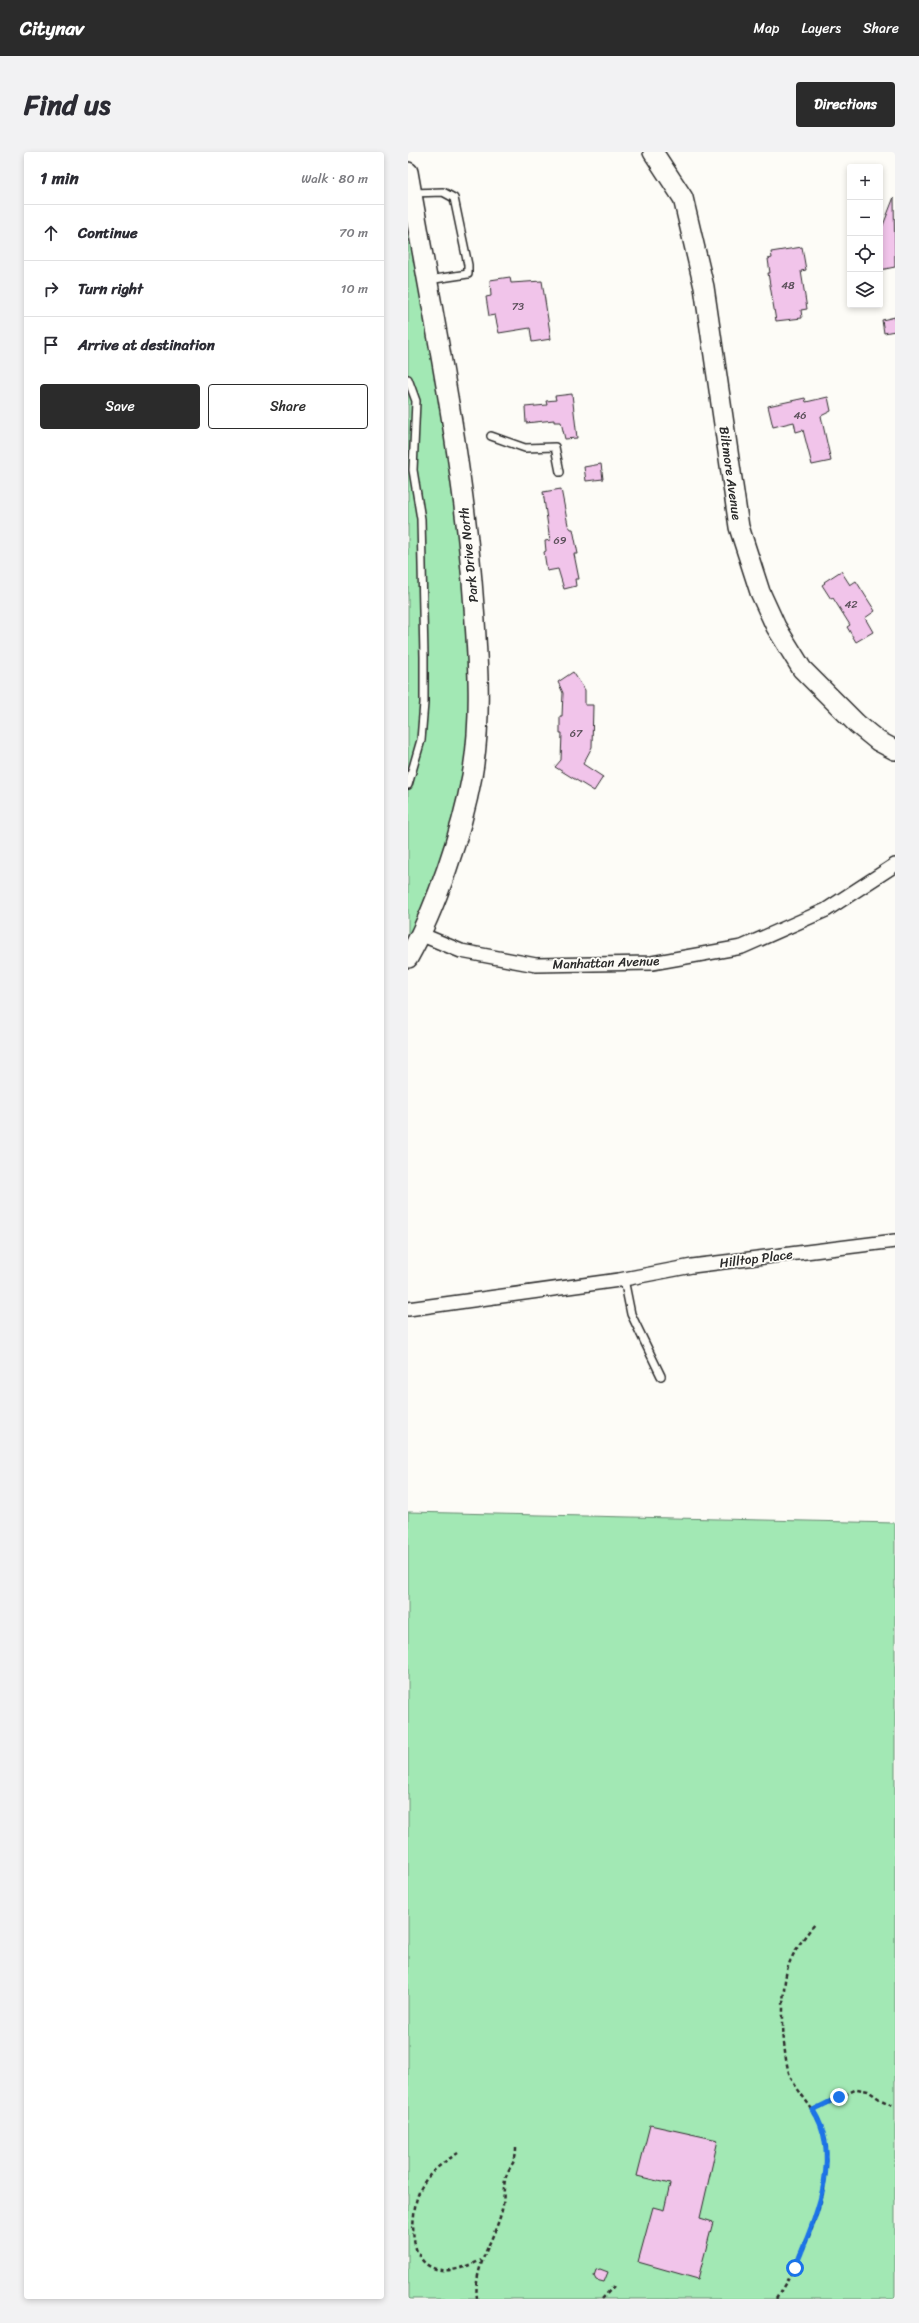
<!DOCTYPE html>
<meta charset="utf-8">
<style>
:root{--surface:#fff;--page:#f2f2f3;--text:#2b2b33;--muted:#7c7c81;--line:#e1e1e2;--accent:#2b2b2b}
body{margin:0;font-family:Sriracha,sans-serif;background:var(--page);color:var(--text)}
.controls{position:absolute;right:12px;top:12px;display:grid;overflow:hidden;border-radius:4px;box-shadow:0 2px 6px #0003}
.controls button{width:36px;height:36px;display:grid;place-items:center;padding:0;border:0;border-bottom:1px solid var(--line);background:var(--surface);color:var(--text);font:20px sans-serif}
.stop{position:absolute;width:12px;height:12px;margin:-9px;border:3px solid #1a73e8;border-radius:50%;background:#fff}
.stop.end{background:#1a73e8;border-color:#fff;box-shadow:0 1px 4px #0008}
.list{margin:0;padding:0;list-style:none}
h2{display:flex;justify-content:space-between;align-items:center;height:52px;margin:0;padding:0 16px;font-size:17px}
h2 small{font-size:13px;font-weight:400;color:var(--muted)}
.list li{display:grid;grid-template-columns:26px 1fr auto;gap:12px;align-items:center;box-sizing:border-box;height:56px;padding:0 16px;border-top:1px solid var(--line)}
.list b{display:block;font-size:15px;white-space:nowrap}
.list em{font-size:13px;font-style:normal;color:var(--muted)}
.actions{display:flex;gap:8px;padding:12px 16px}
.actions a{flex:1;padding:9px 0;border:1px solid var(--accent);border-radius:4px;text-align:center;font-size:14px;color:var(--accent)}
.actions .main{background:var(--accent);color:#fff}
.icon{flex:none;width:22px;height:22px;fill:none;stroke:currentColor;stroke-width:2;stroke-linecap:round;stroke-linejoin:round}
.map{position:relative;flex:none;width:487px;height:2147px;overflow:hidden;border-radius:4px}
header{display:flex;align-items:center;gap:24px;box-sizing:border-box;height:56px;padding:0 20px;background:var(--accent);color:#fff}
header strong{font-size:19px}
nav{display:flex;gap:22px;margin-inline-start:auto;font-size:14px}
.intro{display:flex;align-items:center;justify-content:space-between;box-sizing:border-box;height:96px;padding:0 24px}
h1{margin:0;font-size:28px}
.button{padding:10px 18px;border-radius:4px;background:var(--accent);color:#fff;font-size:14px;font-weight:700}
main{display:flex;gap:24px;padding:0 24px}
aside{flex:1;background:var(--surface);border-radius:4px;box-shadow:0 2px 6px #0003}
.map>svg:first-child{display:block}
.green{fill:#a2e8b4;stroke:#668a70}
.building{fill:#f1c4ea;stroke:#2b2b2b}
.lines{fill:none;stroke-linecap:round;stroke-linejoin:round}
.lane-casing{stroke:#2b2b2b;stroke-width:10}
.street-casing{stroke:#2b2b2b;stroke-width:16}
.secondary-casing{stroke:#2b2b2b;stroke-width:22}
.path{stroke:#2b2b2b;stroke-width:2.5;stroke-dasharray:4 3;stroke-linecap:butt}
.lane{stroke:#fdfcf7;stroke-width:7}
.street{stroke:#fdfcf7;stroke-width:13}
.secondary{stroke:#fdfcf7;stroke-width:19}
.route{stroke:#1a73e8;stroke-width:5}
.labels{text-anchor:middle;stroke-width:3.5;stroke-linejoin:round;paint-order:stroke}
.number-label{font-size:11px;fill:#5c515b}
.street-label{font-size:13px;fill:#2b2b2b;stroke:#fdfcf7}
</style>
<header>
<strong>Citynav</strong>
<nav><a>Map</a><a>Layers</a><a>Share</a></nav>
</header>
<div class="intro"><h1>Find us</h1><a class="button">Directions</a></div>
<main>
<aside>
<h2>1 min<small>Walk · 80 m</small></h2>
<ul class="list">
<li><svg class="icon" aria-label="ahead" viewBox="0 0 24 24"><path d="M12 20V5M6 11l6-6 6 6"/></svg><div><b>Continue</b></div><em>70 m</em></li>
<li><svg class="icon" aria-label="right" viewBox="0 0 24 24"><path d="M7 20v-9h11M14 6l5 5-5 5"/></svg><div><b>Turn right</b></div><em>10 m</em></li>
<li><svg class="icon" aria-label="arrive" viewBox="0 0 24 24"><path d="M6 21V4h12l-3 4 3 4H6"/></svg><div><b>Arrive at destination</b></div></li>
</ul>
<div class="actions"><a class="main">Save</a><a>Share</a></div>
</aside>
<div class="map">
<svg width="487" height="2147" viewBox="0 0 487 2147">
<rect width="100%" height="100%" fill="#fdfcf7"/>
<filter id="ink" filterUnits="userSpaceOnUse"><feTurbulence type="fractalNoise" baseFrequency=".025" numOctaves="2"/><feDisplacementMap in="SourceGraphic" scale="8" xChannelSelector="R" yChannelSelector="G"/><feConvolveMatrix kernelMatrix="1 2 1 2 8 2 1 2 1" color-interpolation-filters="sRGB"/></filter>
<g filter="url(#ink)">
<!-- green -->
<g class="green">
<polygon points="0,59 35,267 57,416 63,526 58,613 37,697 0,789"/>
<polygon points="0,1360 487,1371 487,2147 0,2147"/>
</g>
<!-- building -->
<g class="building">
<polygon points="486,45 487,115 472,118 472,81"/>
<polygon points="394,95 398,118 393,119 399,157 393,158 394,166 368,169 360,121 362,121 360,107 364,106 363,100"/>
<polygon points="102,125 103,131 134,129 143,187 124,190 122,176 91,181 87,163 81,164 78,145 83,144 82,128"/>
<polygon points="487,165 487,179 476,181 474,168"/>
<polygon points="164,242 169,286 157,287 153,270 146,270 146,268 118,271 117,255 139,253 138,249 148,248 147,244"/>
<polygon points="420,245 423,259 413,264 423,309 404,313 395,278 388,280 386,270 365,275 360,254 397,246 398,250"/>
<polygon points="193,312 195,327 178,329 176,315"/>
<polygon points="153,337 160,373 163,377 165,377 170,402 166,402 171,427 167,427 168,434 156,437 150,417 139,419 136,400 138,399 137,389 142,388 135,340"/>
<polygon points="433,419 442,433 448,429 467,459 457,466 465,480 448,490 439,475 442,473 425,446 423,447 414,433 417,431 416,430"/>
<polygon points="165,520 177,538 177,553 185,553 184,595 175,612 195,625 186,639 147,615 153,608 154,581 152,581 152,564 154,564 155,541 150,530"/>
<polygon points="242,1973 310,1988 292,2066 305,2070 290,2127 230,2110 245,2055 256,2058 262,2032 229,2024"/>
<polygon points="192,2117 200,2120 196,2130 188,2128 186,2124 188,2118"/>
</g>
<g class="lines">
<defs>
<g id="lane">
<polyline points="4,41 35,40 46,46 60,113 60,122 20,128"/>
<polyline points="0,227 8,249 5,318 13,367 16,505 16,551 13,588 0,633"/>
<polyline points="83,284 117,296 147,295 152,320"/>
<polyline points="216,1127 223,1162 253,1224"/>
</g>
<g id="street">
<polyline points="12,782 53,799 128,813 244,811 334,795 418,758 487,713"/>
<polyline points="0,1157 211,1128 284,1114 487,1089"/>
</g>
<g id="secondary">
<polyline points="245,0 275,46 296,135 331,375 352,440 368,475 394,517 449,572 470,589 487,598"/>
<path d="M0 20C25 164 56 309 66 455 70 511 74 568 64 624 54 679 28 757 0 806"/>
</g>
</defs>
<!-- lane casing -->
<use href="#lane" class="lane-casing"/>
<!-- street casing -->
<use href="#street" class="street-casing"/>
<!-- secondary casing -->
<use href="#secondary" class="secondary-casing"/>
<!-- path -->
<g class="path">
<polyline points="405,1958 449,1937 460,1939 473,1948 487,1954"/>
<path d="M50 2001C36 2010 22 2019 14 2034 9 2043 7 2052 6 2063 0 2115 28 2131 73 2108"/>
<path d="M69 2147C65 2113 86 2090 94 2058 97 2046 94 2034 99 2022 104 2010 108 2011 108 1996"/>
<polyline points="194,2147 206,2134"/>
<path d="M368 2147C394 2105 426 2039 417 1988 413 1963 396 1949 384 1928 373 1909 372 1833 381 1812 387 1797 397 1784 407 1772"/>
</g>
<!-- lane -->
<use href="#lane" class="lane"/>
<!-- street -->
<use href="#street" class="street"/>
<!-- secondary -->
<use href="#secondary" class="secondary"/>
</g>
</g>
<g class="lines" filter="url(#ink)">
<!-- route -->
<path class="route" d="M387 2116C406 2068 436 2006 405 1958L431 1945"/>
</g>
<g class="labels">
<!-- number labels -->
<g class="number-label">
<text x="380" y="137">48</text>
<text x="110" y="158">73</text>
<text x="392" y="267">46</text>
<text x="152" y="392">69</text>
<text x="443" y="456">42</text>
<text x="168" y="585">67</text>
</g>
<!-- street labels -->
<g class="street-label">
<text transform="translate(323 321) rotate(82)" y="5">Biltmore Avenue</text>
<text transform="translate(60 403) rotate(-96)" y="5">Park Drive North</text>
<text transform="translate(198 810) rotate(-2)" y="5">Manhattan Avenue</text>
<text transform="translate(348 1106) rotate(-7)" y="5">Hilltop Place</text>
</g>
</g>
</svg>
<div class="controls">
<button>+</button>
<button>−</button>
<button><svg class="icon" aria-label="locate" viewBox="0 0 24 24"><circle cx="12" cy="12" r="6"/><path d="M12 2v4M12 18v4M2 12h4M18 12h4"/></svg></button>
<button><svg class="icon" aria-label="layers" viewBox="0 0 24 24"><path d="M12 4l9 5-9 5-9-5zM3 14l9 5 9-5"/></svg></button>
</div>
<div class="stop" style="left:387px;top:2116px"></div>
<div class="stop end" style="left:431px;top:1945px"></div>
</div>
</main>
